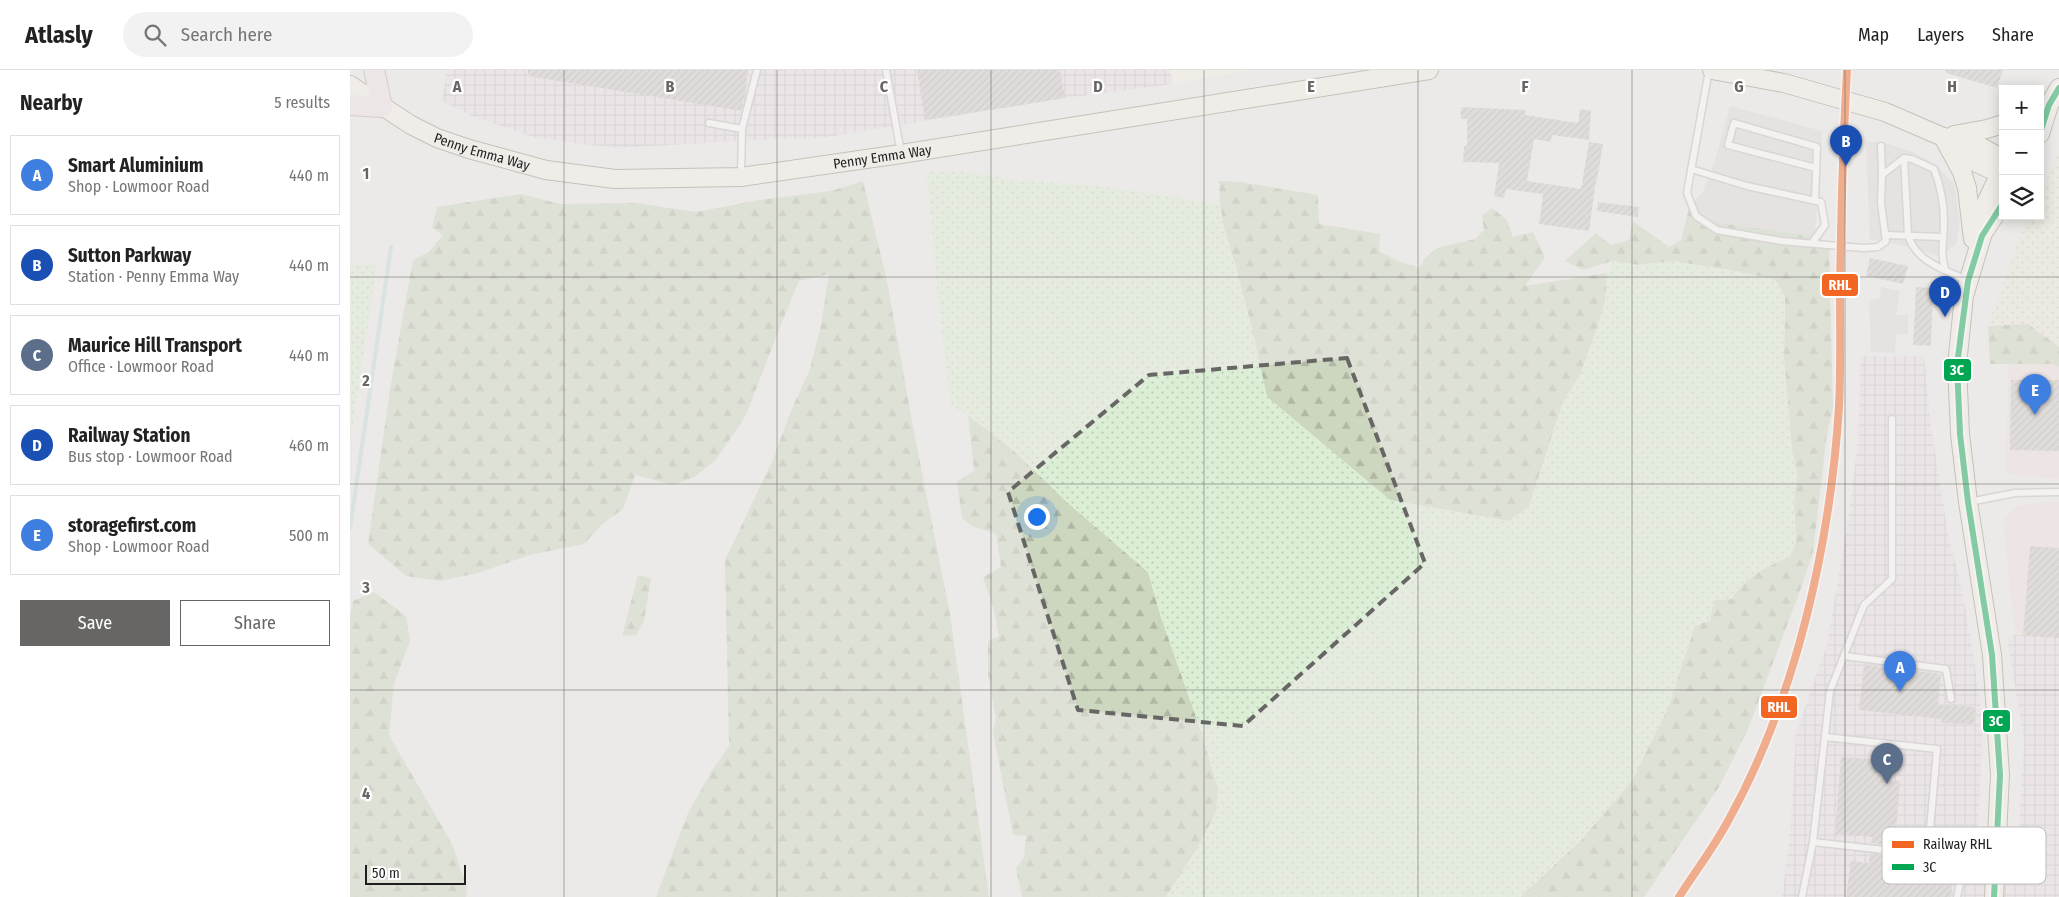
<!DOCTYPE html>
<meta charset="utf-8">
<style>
:root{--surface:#fff;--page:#f2f2f2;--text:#222;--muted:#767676;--line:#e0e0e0;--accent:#676665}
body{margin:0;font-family:"Fira Sans Condensed",sans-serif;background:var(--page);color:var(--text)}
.controls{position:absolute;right:15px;top:15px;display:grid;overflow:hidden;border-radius:0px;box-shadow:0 2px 12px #0003}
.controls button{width:45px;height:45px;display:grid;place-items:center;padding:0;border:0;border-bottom:1px solid var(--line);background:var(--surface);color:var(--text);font:25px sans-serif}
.scale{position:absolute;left:15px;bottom:12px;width:101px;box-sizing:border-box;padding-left:5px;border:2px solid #1f1f1f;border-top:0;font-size:14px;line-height:18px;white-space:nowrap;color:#1f1f1f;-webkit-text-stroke:4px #fff;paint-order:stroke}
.you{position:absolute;left:686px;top:446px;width:18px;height:18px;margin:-12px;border:4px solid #fff;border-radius:50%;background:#1a73e8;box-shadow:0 0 0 8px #1a73e833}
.badge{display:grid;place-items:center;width:32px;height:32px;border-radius:50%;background:var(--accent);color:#fff;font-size:16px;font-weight:700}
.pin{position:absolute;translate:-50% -41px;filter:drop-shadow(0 1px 2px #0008)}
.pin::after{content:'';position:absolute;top:26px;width:18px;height:15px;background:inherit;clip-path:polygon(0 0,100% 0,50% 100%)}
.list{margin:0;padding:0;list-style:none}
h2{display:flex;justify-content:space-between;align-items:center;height:65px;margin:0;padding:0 20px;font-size:21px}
h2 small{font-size:16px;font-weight:400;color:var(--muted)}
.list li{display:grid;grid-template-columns:32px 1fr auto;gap:15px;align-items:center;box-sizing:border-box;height:80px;margin:0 10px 10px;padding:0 10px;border:1px solid var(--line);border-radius:0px}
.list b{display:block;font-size:19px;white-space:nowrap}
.list p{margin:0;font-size:16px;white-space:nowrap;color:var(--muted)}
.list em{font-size:16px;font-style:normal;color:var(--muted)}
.actions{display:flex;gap:10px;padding:15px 20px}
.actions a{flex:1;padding:11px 0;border:1px solid var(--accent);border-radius:0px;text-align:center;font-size:18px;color:var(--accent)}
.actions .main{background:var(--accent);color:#fff}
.icon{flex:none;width:28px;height:28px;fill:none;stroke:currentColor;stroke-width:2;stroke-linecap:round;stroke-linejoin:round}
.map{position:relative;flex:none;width:1709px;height:827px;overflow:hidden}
header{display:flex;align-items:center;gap:30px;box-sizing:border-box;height:70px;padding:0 25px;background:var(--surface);border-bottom:1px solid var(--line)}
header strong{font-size:24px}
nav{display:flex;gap:28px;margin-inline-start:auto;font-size:18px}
.search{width:350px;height:45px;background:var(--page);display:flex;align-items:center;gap:12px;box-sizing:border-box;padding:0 18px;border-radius:28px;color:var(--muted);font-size:19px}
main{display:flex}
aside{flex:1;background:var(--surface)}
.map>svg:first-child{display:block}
.built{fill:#dbdad9}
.commercial{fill:#ede0e1}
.industrial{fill:url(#industrial-grid)}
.education{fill:#f4f1e5}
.farmland{fill:url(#farmland-dots)}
.forest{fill:url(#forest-firs)}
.park{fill:url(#park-dots)}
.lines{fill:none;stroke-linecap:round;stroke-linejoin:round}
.stream{stroke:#bfdbdb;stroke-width:4}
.building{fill:url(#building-hatch)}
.service-casing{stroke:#c0bfbe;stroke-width:9}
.secondary-casing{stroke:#949282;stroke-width:20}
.trunk-casing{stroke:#bea2b0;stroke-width:22}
.service{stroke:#fcfcfc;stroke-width:6}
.secondary{stroke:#f3f1eb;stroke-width:18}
.trunk{stroke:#ece5e4;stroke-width:20}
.bus-1-casing{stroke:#fff;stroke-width:10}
.bus-1{stroke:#00a651;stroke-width:6}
.rail-1-casing{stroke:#fff;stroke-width:11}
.rail-1{stroke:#f26522;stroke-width:8}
.marked{fill:none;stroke:#676665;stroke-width:4;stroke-dasharray:10 6;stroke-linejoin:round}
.grid{fill:none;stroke:#676665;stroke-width:1;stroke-opacity:0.55}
.labels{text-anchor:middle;stroke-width:4.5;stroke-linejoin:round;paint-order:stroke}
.street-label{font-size:14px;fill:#1f1f1f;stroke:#fff}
.key{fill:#fff;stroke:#bcbcbc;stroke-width:1}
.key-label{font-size:14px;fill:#1f1f1f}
.grid-label{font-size:16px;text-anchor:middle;font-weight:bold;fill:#676665;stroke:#fff;stroke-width:4.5;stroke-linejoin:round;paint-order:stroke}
.line-badge{stroke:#fff;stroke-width:2}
.badge-label{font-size:14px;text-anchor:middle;font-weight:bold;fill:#fff}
</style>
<header>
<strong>Atlasly</strong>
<div class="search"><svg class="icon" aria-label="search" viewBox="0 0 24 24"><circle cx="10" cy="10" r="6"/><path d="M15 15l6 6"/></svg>Search here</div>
<nav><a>Map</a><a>Layers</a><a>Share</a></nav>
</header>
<main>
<aside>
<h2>Nearby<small>5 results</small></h2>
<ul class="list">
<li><span class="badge" style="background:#3f7fe0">A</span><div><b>Smart Aluminium</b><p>Shop · Lowmoor Road</p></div><em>440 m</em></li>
<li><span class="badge" style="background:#1a4fb4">B</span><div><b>Sutton Parkway</b><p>Station · Penny Emma Way</p></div><em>440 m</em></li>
<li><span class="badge" style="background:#5c6f8a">C</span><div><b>Maurice Hill Transport</b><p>Office · Lowmoor Road</p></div><em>440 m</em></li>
<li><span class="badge" style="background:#1a4fb4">D</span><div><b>Railway Station</b><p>Bus stop · Lowmoor Road</p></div><em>460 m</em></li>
<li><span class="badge" style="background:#3f7fe0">E</span><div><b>storagefirst.com</b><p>Shop · Lowmoor Road</p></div><em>500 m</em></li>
</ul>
<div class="actions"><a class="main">Save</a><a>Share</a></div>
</aside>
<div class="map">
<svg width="1709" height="827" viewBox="0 0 1709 827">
<defs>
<pattern id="industrial-grid" width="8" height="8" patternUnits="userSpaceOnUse" patternTransform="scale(1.25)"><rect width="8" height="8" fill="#e9e1e7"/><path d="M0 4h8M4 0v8" fill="none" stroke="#c7c1c6"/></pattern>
<pattern id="farmland-dots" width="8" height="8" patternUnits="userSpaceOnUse" patternTransform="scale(1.25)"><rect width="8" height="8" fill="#ebe9dd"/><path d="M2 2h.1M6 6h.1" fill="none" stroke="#c9c7bd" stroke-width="1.8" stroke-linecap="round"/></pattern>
<pattern id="forest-firs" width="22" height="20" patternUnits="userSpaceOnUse" patternTransform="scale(1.25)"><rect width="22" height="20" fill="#cdd7c0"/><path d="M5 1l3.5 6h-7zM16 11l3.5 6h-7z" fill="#b0b8a5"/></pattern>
<pattern id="park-dots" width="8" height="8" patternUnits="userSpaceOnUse" patternTransform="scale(1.25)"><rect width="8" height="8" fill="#dcefd6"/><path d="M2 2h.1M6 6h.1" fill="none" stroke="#bcccb7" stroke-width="1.8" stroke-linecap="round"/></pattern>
<pattern id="building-hatch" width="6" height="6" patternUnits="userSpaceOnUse" patternTransform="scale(1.25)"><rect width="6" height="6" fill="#cfcccb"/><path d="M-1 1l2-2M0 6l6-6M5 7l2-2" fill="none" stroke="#b1afae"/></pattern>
</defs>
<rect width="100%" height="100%" fill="#eceae8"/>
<!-- built -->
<g class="built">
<polygon points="1380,36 1472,61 1465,166 1369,153 1339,138 1353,121 1365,91"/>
<polygon points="1516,71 1539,74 1563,82 1586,95 1604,114 1610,153 1606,174 1591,186 1536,171 1520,170"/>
<polygon points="1531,217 1550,221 1546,245 1558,245 1558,264 1546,264 1545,283 1521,282 1519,231 1530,228"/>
</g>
<!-- commercial -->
<g class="commercial">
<polygon points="1659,293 1703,294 1709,297 1709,409 1655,404"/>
<polygon points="1709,431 1709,568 1665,565 1653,449 1668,436"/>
</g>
<!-- industrial -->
<g class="industrial">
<polygon points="97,0 901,0 823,14 715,28 471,68 423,69 267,78 186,68 122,46 92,31"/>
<polygon points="1511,286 1574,286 1580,349 1598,465 1611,514 1624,589 1633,655 1627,776 1668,778 1674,671 1657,567 1665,565 1709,568 1709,827 1432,827 1440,765 1446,663 1477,575 1498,451 1508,372"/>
</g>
<!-- education -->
<polygon class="education" points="820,0 901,0 823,14"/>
<!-- farmland -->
<polygon class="farmland" points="1709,84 1709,277 1678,254 1638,256 1673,157 1678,146 1690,146 1690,122"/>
<!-- forest -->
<g class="forest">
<polygon points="513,111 537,211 564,362 600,544 639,827 306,827 338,743 361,702 379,676 375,490 422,392 440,343 460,299 471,255 479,204 449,211 434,247 396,345 366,390 344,407 323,415 285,405 273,439 252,454 234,474 180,485 128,503 90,511 56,506 18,474 40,319 63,190 79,182 93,165 82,158 87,137 170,124 211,134 286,133 346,142 409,130 481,121"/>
<polygon points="869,111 891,112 968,125 969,154 1030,164 1029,181 1049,191 1069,198 1075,188 1087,178 1125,169 1134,160 1132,146 1142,138 1156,149 1163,167 1183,162 1195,187 1175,216 1257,203 1255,232 1248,255 1230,305 1213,332 1179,437 1159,451 1040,430 917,327 886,197 874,158 870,134"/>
<path d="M1339 138 1369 153 1465 166 1479 173 1483 336 1476 371 1463 482 1450 521 1398 659 1369 717 1294 827H1170L1230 771 1281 712 1318 638 1345 556 1360 550 1364 530 1382 529C1397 505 1415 498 1440 486L1446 472 1444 433 1447 404 1442 380 1434 288 1435 226 1425 210 1391 202 1322 191 1288 195 1263 191 1233 200 1215 191 1246 163 1261 175 1279 170 1283 151 1319 177 1331 170Z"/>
<polygon points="1678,254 1709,277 1709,297 1702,294 1640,294 1638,256"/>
<polygon points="618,345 664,381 718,433 798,502 811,547 852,664 868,719 866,742 851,772 816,827 672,827 666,798 674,787 676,766 663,765 643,662 646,648 638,604 638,571 649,566 643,537 633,507 651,497 646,464 622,456 612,448 607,412 624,401"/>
<polygon points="288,505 301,508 294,551 286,565 272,566"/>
<polygon points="24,522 56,546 60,571 44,614 39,665 102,774 117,817 116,827 0,827 0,545 3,531"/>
</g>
<!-- park -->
<g class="park">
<path d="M577 102H615L675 111 741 115 870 134 874 158 886 197 901 254 917 327 1040 430 1159 451 1179 436 1213 332 1230 305 1248 255 1255 232 1257 203 1263 191 1288 195 1322 191 1391 202 1425 210 1435 225 1434 288 1442 380 1447 404 1444 433 1446 472 1440 486C1415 498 1397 505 1382 529L1364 530 1360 550 1345 554 1318 638 1281 712 1230 771 1170 827H816L851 772 866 742 868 719 852 664 811 547 798 502 718 433 664 381 618 345 601 337 587 220Z"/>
<polygon points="0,194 27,195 0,373"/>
</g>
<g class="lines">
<!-- stream -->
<polyline class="stream" points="0,458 41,177"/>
</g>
<!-- building -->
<g class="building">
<polygon points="178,0 398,0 392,41 178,6"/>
<polygon points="567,0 710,0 715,28 575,50"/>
<polygon points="1596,0 1653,0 1647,18 1596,3"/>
<polygon points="1111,37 1175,40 1175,45 1228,53 1230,39 1241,41 1239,70 1202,65 1201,72 1184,69 1177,111 1231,119 1239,72 1253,74 1247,110 1246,110 1239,161 1189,154 1193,124 1156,119 1154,128 1144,126 1149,93 1113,92 1114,76 1117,76 1117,49 1111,49"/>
<polygon points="1248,132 1289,137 1288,147 1247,141"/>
<polygon points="1520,188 1558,196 1553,214 1516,206"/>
<polygon points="1566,217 1583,218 1581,276 1563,275"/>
<polygon points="1661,310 1709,310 1709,381 1660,380"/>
<polygon points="1680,476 1709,478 1709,568 1673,566"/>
<polygon points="1514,595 1591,604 1588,635 1625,637 1624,654 1591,653 1592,649 1509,640"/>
<polygon points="1491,687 1536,690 1534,710 1550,711 1545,776 1521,773 1522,767 1485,764"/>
<polygon points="1520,783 1577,790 1575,800 1604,804 1601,827 1496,827 1501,791 1519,793"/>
</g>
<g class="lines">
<defs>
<g id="service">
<polyline points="536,0 551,83"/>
<path d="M1359 0 1337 123 1346 146 1367 160 1431 171 1513 178 1528 177 1536 171 1531 133 1532 105 1554 88 1562 89 1584 99C1591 117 1594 134 1594 153 1594 169 1590 183 1595 199"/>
<polyline points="359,53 392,59"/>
<polyline points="1531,76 1532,105"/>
<path d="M1554 88 1558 165C1566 192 1594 199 1616 210"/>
<polyline points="1341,99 1397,116 1471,132 1475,155 1462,173"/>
<polyline points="391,105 392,59 407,0"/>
<polyline points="1465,130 1467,77 1384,53 1378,75 1466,98"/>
<polyline points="1535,165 1593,167"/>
<polyline points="1619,432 1665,423 1709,422"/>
<polyline points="1494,586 1596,599 1601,629"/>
<polyline points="1475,667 1587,679 1580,759"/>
<polyline points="1463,772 1615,789 1607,827"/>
<polyline points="1452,827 1463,772 1480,621 1514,535 1542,509 1542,349"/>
</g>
<g id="secondary">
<polyline points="1362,0 1434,13 1535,42 1593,67 1626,74 1653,89"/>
<path id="s1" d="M0 15 61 55 87 68 119 79 196 100 265 109 391 107 551 84 1079 0"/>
<polyline points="1690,64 1699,35 1709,18"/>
<polyline points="1604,65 1637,59 1653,54"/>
<polyline points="1593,67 1612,102 1617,118 1623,169"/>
<polyline points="1601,73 1620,90 1653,105"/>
<polyline points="1633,163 1653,133"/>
<polyline points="1644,827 1650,705 1642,585 1618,432 1610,364 1607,295 1614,226 1632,166 1634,137 1653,97"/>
</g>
<polyline id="trunk" points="0,35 32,37 24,0"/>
</defs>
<!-- service casing -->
<use href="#service" class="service-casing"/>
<!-- secondary casing -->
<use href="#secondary" class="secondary-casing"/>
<!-- trunk casing -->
<use href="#trunk" class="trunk-casing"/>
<!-- service -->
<use href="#service" class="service"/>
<!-- secondary -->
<use href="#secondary" class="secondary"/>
<!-- trunk -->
<use href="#trunk" class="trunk"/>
<defs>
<g id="bus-1">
<polyline points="1690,63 1699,35 1709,18"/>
<polyline points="1644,827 1650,705 1642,585 1618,432 1610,364 1607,295 1618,211 1632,166 1653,133"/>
</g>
</defs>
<!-- bus-1 casing -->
<use href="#bus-1" class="bus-1-casing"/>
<!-- bus-1 -->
<use href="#bus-1" class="bus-1"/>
<defs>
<path id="rail-1" d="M1329 827C1345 802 1364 777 1378 751 1446 629 1480 475 1489 337 1491 298 1490 259 1490 220 1491 147 1493 73 1497 0"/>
</defs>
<!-- rail-1 casing -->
<use href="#rail-1" class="rail-1-casing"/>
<!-- rail-1 -->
<use href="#rail-1" class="rail-1"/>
</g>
<!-- marked area -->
<path d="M0 0H1709V827H0ZM997 288 1075 493 893 656 728 640 658 422 799 305Z" fill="#eceae8" fill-opacity=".55" fill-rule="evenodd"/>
<path class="marked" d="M997 288 1075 493 893 656 728 640 658 422 799 305Z"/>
<!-- grid -->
<path class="grid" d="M214 0V827M427 0V827M641 0V827M854 0V827M1068 0V827M1282 0V827M1495 0V827M0 207H1709M0 414H1709M0 620H1709"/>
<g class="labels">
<!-- street labels -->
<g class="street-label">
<text dy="5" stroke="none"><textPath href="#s1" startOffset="149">Penny Emma Way</textPath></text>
<text dy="5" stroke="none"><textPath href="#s1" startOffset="554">Penny Emma Way</textPath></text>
</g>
</g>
<!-- legend -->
<rect x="1532" y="757" width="164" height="57" rx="8" class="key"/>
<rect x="1542" y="771" width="22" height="7" fill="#f26522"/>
<rect x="1542" y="794" width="22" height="6" fill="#00a651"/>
<g class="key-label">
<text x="1573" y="779">Railway RHL</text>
<text x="1573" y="802">3C</text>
</g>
<g class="grid-label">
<text x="107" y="22">A</text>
<text x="320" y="22">B</text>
<text x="534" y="22">C</text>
<text x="748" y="22">D</text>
<text x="961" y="22">E</text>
<text x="1175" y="22">F</text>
<text x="1389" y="22">G</text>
<text x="1602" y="22">H</text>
<text x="16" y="109">1</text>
<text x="16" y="316">2</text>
<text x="16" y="523">3</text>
<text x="16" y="729">4</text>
</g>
<g class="line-badge">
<rect x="1471" y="203" width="38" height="24" rx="5" fill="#f26522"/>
<rect x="1593" y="288" width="29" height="24" rx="5" fill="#00a651"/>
<rect x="1410" y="625" width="38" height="24" rx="5" fill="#f26522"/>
<rect x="1632" y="639" width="29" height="24" rx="5" fill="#00a651"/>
</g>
<g class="badge-label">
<text x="1490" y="220">RHL</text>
<text x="1607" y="305">3C</text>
<text x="1429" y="642">RHL</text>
<text x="1646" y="656">3C</text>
</g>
</svg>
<div class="controls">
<button>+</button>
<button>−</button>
<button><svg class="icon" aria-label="layers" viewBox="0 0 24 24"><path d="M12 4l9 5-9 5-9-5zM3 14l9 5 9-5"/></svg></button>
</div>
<div class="scale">50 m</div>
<div class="you"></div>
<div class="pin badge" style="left:1550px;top:622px;background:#3f7fe0">A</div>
<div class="pin badge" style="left:1496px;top:96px;background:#1a4fb4">B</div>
<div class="pin badge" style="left:1537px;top:714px;background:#5c6f8a">C</div>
<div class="pin badge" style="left:1595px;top:247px;background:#1a4fb4">D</div>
<div class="pin badge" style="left:1685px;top:345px;background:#3f7fe0">E</div>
</div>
</main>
